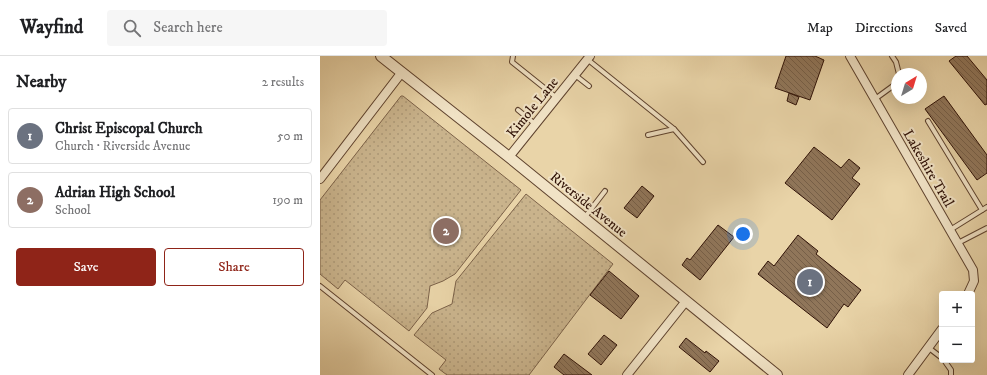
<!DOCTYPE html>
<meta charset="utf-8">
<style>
:root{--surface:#fff;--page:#f6f6f6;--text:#202124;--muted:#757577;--line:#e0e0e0;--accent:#8f2418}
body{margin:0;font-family:"IM FELL DW Pica",serif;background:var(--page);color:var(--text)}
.controls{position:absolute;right:12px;bottom:12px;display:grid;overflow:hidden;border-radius:4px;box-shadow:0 4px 16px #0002}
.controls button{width:36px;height:36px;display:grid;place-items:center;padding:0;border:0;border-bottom:1px solid var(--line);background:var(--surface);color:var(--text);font:20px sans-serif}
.compass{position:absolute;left:571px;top:12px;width:36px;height:36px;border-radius:50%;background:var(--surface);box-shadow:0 4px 16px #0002;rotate:38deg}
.you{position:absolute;left:423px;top:178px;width:14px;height:14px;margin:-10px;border:3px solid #fff;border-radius:50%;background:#1a73e8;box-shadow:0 0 0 6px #1a73e833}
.badge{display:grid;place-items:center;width:26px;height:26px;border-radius:50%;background:var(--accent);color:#fff;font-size:13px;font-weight:700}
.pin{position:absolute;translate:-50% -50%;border:2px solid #fff;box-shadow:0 1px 4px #0006}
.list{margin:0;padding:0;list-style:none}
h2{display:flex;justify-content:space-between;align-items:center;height:52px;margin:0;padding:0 16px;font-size:17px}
h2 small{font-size:13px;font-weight:400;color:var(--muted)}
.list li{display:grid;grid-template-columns:26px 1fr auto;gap:12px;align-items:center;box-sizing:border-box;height:56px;margin:0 8px 8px;padding:0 8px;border:1px solid var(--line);border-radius:4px}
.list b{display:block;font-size:15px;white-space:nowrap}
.list p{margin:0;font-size:13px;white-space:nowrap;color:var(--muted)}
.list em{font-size:13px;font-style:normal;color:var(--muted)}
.actions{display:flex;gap:8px;padding:12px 16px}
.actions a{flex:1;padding:9px 0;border:1px solid var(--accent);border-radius:4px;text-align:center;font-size:14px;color:var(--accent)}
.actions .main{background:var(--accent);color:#fff}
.icon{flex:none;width:22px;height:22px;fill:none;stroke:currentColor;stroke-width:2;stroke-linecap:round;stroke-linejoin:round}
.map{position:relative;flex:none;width:667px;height:319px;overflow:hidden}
header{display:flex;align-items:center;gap:24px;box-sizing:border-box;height:56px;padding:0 20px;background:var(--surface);border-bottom:1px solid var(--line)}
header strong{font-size:19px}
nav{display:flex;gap:22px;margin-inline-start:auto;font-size:14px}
.search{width:280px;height:36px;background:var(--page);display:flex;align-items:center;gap:10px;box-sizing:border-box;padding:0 14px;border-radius:4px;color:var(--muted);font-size:15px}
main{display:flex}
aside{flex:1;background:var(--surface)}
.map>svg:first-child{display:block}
.grass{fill:url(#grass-dots);stroke:#7c6249}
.building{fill:url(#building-back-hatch);stroke:#2f1106}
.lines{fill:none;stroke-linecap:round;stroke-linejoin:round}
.service-casing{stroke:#5e422e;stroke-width:6}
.minor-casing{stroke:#5e422e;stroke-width:10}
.tertiary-casing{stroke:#5e422e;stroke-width:12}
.service{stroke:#f1e3c6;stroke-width:4}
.minor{stroke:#f1e3c6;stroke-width:8}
.tertiary{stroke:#f1e3c6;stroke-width:10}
.labels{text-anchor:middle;stroke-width:4;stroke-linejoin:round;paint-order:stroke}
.street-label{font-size:14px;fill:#2f1106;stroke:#f1e3c6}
</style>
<header>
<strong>Wayfind</strong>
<div class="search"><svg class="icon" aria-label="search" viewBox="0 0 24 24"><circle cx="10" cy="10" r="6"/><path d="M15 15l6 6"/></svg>Search here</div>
<nav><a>Map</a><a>Directions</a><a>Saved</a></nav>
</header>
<main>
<aside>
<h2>Nearby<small>2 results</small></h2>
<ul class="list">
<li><span class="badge" style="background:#6b7280">1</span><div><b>Christ Episcopal Church</b><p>Church · Riverside Avenue</p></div><em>50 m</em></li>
<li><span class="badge" style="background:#8d6e63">2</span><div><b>Adrian High School</b><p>School</p></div><em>190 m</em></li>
</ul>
<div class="actions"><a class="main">Save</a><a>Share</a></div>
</aside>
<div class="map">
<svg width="667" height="319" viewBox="0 0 667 319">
<defs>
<pattern id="grass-dots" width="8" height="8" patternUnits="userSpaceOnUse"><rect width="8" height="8" fill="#c9b38c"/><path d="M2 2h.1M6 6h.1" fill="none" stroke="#ad9977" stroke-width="1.8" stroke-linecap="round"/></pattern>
<pattern id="building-back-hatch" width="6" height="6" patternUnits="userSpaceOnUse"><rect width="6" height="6" fill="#90765a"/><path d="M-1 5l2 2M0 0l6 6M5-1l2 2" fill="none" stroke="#765f48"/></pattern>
</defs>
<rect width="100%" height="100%" fill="#e9d4a8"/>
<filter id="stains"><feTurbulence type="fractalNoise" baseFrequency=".005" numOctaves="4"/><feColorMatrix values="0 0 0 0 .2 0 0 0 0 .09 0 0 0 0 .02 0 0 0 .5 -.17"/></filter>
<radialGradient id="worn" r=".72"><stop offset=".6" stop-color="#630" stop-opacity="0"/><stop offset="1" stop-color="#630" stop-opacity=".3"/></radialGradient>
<!-- grass -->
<g class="grass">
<polygon points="81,40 83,40 201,134 135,218 123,225 110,230 107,252 89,275 25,224 18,233 0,218 0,144"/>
<polygon points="206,138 293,208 209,319 127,319 119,313 126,304 94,279 112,257 132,248 136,225"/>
</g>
<!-- building -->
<g class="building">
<polygon points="466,0 495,0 504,4 490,44 455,32"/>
<polygon points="636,0 647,0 667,24 667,48 665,49 629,5"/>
<polygon points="469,37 479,41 476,49 467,45"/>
<polygon points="624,40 667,99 667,117 657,124 605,53"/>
<polygon points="494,91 521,112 529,103 540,112 532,122 540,128 512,164 465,127"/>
<polygon points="322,130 334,140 317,162 304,152"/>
<polygon points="398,169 414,181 380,224 362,209 367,202 370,204"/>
<polygon points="478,179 498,195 496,198 541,234 528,251 524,248 507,272 438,218 448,205 454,210"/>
<polygon points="289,215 319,240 301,263 270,239"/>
<polygon points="284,279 297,289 281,309 268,298"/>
<polygon points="366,282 385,297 386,295 399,305 390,316 359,291"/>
<polygon points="244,298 272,319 244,319 234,311"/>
</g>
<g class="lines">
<defs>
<g id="service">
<polyline points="193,0 192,6 237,42"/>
<polyline points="572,0 576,6 579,18"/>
<polyline points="267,3 354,73 383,106"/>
<polyline points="255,19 269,30"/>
<polyline points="555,43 577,27"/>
<polyline points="198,54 215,68"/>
<polyline points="608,65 662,154"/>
<polyline points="328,79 354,73"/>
<polyline points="265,161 285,135"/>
<polyline points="630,174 667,151"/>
<polyline points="638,187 667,172"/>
<polyline points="0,230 112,319"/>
<polyline points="609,292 622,302"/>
<polyline points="624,304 631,314 631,319"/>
</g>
<g id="minor">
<polyline points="530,0 653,214 654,225 648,238"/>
<polyline points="189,101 270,0"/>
<polyline points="0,123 82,16"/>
<polyline points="307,319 366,245"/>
<polyline points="588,319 622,273"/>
</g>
<polyline id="tertiary" points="61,0 189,101 457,319"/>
</defs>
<!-- service casing -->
<use href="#service" class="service-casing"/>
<!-- minor casing -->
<use href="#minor" class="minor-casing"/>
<!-- tertiary casing -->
<use href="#tertiary" class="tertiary-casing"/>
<!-- service -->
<use href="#service" class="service"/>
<!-- minor -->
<use href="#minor" class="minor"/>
<!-- tertiary -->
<use href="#tertiary" class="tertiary"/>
</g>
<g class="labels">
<!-- street labels -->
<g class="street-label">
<text transform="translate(212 51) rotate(-51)" y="5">Kimole Lane</text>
<text transform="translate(609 112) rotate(60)" y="5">Lakeshire Trail</text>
<text transform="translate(269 148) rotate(39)" y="5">Riverside Avenue</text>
</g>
</g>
<rect width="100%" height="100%" filter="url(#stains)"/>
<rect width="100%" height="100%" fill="url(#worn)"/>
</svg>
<div class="controls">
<button>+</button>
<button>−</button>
</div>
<svg class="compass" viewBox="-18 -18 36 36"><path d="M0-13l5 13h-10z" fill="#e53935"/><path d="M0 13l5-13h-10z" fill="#757577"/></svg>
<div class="you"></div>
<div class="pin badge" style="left:490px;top:226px;background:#6b7280">1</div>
<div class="pin badge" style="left:126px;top:175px;background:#8d6e63">2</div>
</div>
</main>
